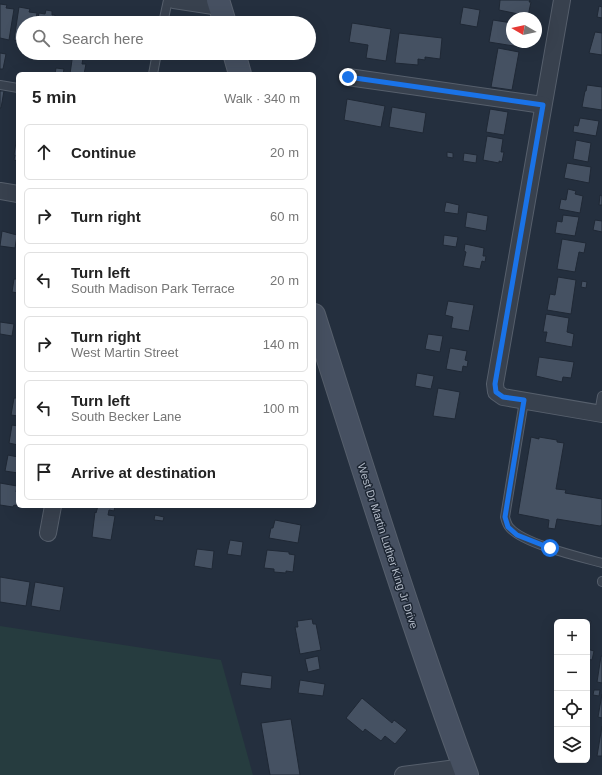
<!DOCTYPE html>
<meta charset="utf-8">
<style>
:root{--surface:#fff;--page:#f2f2f2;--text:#222;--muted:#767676;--line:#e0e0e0}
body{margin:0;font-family:Helvetica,sans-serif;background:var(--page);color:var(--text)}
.controls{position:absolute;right:12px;bottom:12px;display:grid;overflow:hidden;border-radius:6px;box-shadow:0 4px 16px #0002}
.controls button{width:36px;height:36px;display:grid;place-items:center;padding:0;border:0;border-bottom:1px solid var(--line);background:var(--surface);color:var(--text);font:20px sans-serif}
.compass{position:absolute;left:506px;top:12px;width:36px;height:36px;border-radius:50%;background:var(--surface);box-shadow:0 4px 16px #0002;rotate:279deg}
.stop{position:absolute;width:12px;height:12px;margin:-9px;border:3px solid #1a73e8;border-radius:50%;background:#fff}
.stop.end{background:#1a73e8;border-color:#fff;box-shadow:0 1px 4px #0008}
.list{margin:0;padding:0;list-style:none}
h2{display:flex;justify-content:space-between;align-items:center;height:52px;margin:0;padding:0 16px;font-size:17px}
h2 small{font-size:13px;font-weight:400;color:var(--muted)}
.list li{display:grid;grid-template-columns:26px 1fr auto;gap:12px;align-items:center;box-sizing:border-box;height:56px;margin:0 8px 8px;padding:0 8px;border:1px solid var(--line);border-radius:6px}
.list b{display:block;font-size:15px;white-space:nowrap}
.list p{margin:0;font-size:13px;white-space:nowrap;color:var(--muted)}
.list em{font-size:13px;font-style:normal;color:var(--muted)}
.icon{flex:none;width:22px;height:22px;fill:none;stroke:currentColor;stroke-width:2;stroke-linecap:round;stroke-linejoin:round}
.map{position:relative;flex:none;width:602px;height:775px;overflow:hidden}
.search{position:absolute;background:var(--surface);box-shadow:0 4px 16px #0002;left:16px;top:16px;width:300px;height:44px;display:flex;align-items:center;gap:10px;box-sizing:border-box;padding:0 14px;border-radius:22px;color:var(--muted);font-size:15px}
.panel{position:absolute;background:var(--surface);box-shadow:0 4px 16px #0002;left:16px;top:72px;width:300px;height:436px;border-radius:6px}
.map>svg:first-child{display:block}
.green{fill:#263c3f}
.building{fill:#455162;stroke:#1f2835}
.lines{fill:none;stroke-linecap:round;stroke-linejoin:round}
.service-casing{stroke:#565f6c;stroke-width:10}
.minor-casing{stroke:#565f6c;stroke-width:18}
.secondary-casing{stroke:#565f6c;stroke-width:24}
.service{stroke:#38414e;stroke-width:8}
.minor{stroke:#38414e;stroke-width:16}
.secondary{stroke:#465061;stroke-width:22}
.route{stroke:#1a73e8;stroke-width:5}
.labels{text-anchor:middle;stroke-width:3;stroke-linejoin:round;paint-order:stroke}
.street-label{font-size:11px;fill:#b4bcc9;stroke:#1d2633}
</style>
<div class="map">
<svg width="602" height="775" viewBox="0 0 602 775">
<rect width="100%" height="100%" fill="#242f3e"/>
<!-- green -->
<polygon class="green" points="0,626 221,660 253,775 0,775"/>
<!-- building -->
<g class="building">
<polygon points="500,0 530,0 529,2 531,2 528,16 499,10"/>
<polygon points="0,4 7,5 6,8 14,9 9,40 0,38"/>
<polygon points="599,6 602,7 602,18 597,17"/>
<polygon points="19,7 30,9 29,12 37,13 35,23 23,23 23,42 14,40"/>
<polygon points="463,7 480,10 477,27 460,24"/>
<polygon points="46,10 52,11 52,15 55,15 54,23 37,23 39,13 45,14"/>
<polygon points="76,17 94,18 93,23 75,23"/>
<polygon points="493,20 512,23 512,42 520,42 520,47 489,42"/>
<polygon points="352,23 391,29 386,61 366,58 368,45 349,42"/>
<polygon points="595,32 602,33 602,55 589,53"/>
<polygon points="399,33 442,38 440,59 425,57 425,60 418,59 418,65 395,63"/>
<polygon points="498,48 519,52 512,90 491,87"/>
<polygon points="0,53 6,54 3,69 0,69"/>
<polygon points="73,53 84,53 82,64 86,64 84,74 70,74"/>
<polygon points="56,68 64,69 63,74 55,74"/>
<polygon points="587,85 602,87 602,110 582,107 585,91 586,91"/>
<polygon points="0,91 4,91 1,108 0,108"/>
<polygon points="347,99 385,106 381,127 344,120"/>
<polygon points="392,107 426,113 423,133 389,127"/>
<polygon points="490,109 508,112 504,135 486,132"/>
<polygon points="580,118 599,121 596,136 573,132 574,125 578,126"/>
<polygon points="18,129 18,161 14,160 15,155 14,155"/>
<polygon points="487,136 503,139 501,152 504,152 502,162 499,161 499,163 483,160"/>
<polygon points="576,140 591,143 588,162 573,159"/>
<polygon points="447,152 453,153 453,158 447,157"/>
<polygon points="464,153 477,155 476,163 463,161"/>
<polygon points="567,163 591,167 589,183 564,178"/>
<polygon points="568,189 576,191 575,194 583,196 580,213 559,209 561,199 566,200"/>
<polygon points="600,195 602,196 602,205 599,205"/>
<polygon points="446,202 459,205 458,214 444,212"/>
<polygon points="467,212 488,216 486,231 465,227"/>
<polygon points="563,215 579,217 575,236 555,233 557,221 562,222"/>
<polygon points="595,220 602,221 602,232 593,230"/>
<polygon points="2,231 17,235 15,248 0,246"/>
<polygon points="444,235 458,237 456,247 443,245"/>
<polygon points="562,239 586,243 584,253 579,252 575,272 557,269"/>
<polygon points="465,244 484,248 483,256 486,256 485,262 482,261 480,269 463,266 466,252 464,251"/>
<polygon points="558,277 576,280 571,314 547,310 550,294 555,295"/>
<polygon points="14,279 18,279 18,293 12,292"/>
<polygon points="582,281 587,282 586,288 581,287"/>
<polygon points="448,301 474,305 469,331 451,328 453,317 445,315"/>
<polygon points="546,314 569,318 567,332 574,334 572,347 545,342 547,332 543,332"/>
<polygon points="0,322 14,324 12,336 0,334"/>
<polygon points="428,334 443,336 440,352 425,349"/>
<polygon points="450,348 467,351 465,360 468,361 467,367 463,366 462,372 446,369"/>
<polygon points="539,357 574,362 571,378 563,377 562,382 536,376"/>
<polygon points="417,373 434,376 431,389 415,386"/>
<polygon points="438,388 460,392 455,419 433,416"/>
<polygon points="14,398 18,398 18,416 11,415"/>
<polygon points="12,425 18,426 18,445 9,443"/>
<polygon points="531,437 539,439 539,437 557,440 557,442 564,443 556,489 566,490 565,493 602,499 602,525 600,526 557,519 555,529 548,528 549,520 518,514"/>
<polygon points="8,455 18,457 18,473 5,471"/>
<polygon points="0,483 17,486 16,492 18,492 18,494 16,506 14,505 13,507 0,505"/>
<polygon points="98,506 115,506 114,511 109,510 108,515 115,516 111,540 92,537 95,512 96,513"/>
<polygon points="155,515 164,517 163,521 154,520"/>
<polygon points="275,520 301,525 298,543 269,538 271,528 273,528"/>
<polygon points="230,540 243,542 241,556 227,554"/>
<polygon points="197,549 214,551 212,569 194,566"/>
<polygon points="267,550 289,552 289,554 295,555 293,572 286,571 286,573 274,572 274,569 264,568"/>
<polygon points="0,577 30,582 26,606 0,602"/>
<polygon points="35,582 64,587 60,611 31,606"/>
<polygon points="312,619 313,624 316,624 321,650 300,654 295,627 298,627 297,621"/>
<polygon points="586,620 591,621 589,632 587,631 587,622 585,622"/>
<polygon points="587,649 594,651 592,660 587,659"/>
<polygon points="318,656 320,669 308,672 305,659"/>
<polygon points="601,656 602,656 602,683 597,682"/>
<polygon points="242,672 272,676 271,689 240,685"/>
<polygon points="300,680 325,684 323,696 298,693"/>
<polygon points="594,690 600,690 599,696 593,695"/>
<polygon points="602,694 602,718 598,717"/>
<polygon points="362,698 392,723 394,720 407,730 395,744 385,736 381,741 365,729 363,732 346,718"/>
<polygon points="291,719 300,775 270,775 261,723"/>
<polygon points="602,726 602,756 597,756"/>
</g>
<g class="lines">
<defs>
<g id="service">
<polyline points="163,23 168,0"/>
<polyline points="153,74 157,53"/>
<polyline points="0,85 18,88"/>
<path d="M524 401 505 517C506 521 507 525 510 528 524 544 580 557 602 563"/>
<polyline points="599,413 602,396"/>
<polyline points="602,581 602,582"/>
</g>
<g id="minor">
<polyline points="174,0 220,7"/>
<polyline points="562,0 495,384 496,392 503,397 602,414"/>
<polyline points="348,77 543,105"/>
<polyline points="0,191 18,194"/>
<polyline points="48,533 53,506"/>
<polyline points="403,775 464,767"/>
</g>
<g id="secondary">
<polyline points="218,0 225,23"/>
<polyline points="234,53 240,74"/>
<path d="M314 315C363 469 411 623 467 775"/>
</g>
</defs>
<!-- service casing -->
<use href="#service" class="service-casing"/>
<!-- minor casing -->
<use href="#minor" class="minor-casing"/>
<!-- secondary casing -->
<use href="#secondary" class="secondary-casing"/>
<!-- service -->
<use href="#service" class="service"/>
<!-- minor -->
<use href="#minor" class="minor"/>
<!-- secondary -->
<use href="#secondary" class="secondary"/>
</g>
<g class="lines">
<!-- route -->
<polyline class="route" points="348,77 543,105 495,384 496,392 503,397 524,400 505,517 508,527 517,535 550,548"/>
</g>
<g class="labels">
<!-- street labels -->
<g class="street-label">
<text transform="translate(388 546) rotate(72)" y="4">West Dr Martin Luther King Jr Drive</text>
</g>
</g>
</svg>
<div class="controls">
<button>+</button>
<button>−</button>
<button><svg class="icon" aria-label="locate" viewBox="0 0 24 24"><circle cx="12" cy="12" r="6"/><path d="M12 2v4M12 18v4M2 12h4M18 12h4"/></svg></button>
<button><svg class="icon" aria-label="layers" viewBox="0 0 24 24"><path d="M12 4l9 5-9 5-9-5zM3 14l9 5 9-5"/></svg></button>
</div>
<svg class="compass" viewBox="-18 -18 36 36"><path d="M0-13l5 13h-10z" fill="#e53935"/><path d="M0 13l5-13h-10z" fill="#767676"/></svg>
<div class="stop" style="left:550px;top:548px"></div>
<div class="stop end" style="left:348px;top:77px"></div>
<div class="search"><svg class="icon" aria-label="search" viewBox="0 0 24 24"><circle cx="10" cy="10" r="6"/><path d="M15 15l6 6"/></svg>Search here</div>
<section class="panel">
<h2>5 min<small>Walk · 340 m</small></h2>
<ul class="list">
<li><svg class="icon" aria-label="ahead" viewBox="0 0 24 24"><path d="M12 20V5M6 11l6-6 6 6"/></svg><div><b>Continue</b></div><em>20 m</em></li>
<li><svg class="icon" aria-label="right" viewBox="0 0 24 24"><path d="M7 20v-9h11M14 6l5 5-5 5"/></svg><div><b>Turn right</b></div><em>60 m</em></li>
<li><svg class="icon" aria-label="left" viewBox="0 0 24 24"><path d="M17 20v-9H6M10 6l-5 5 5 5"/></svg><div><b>Turn left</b><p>South Madison Park Terrace</p></div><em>20 m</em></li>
<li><svg class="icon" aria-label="right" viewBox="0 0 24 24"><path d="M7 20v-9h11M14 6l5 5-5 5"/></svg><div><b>Turn right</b><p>West Martin Street</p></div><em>140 m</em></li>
<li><svg class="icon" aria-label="left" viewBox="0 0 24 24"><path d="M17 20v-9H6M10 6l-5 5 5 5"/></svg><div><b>Turn left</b><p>South Becker Lane</p></div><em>100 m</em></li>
<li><svg class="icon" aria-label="arrive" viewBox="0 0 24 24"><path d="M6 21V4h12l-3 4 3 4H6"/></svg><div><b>Arrive at destination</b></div></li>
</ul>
</section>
</div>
